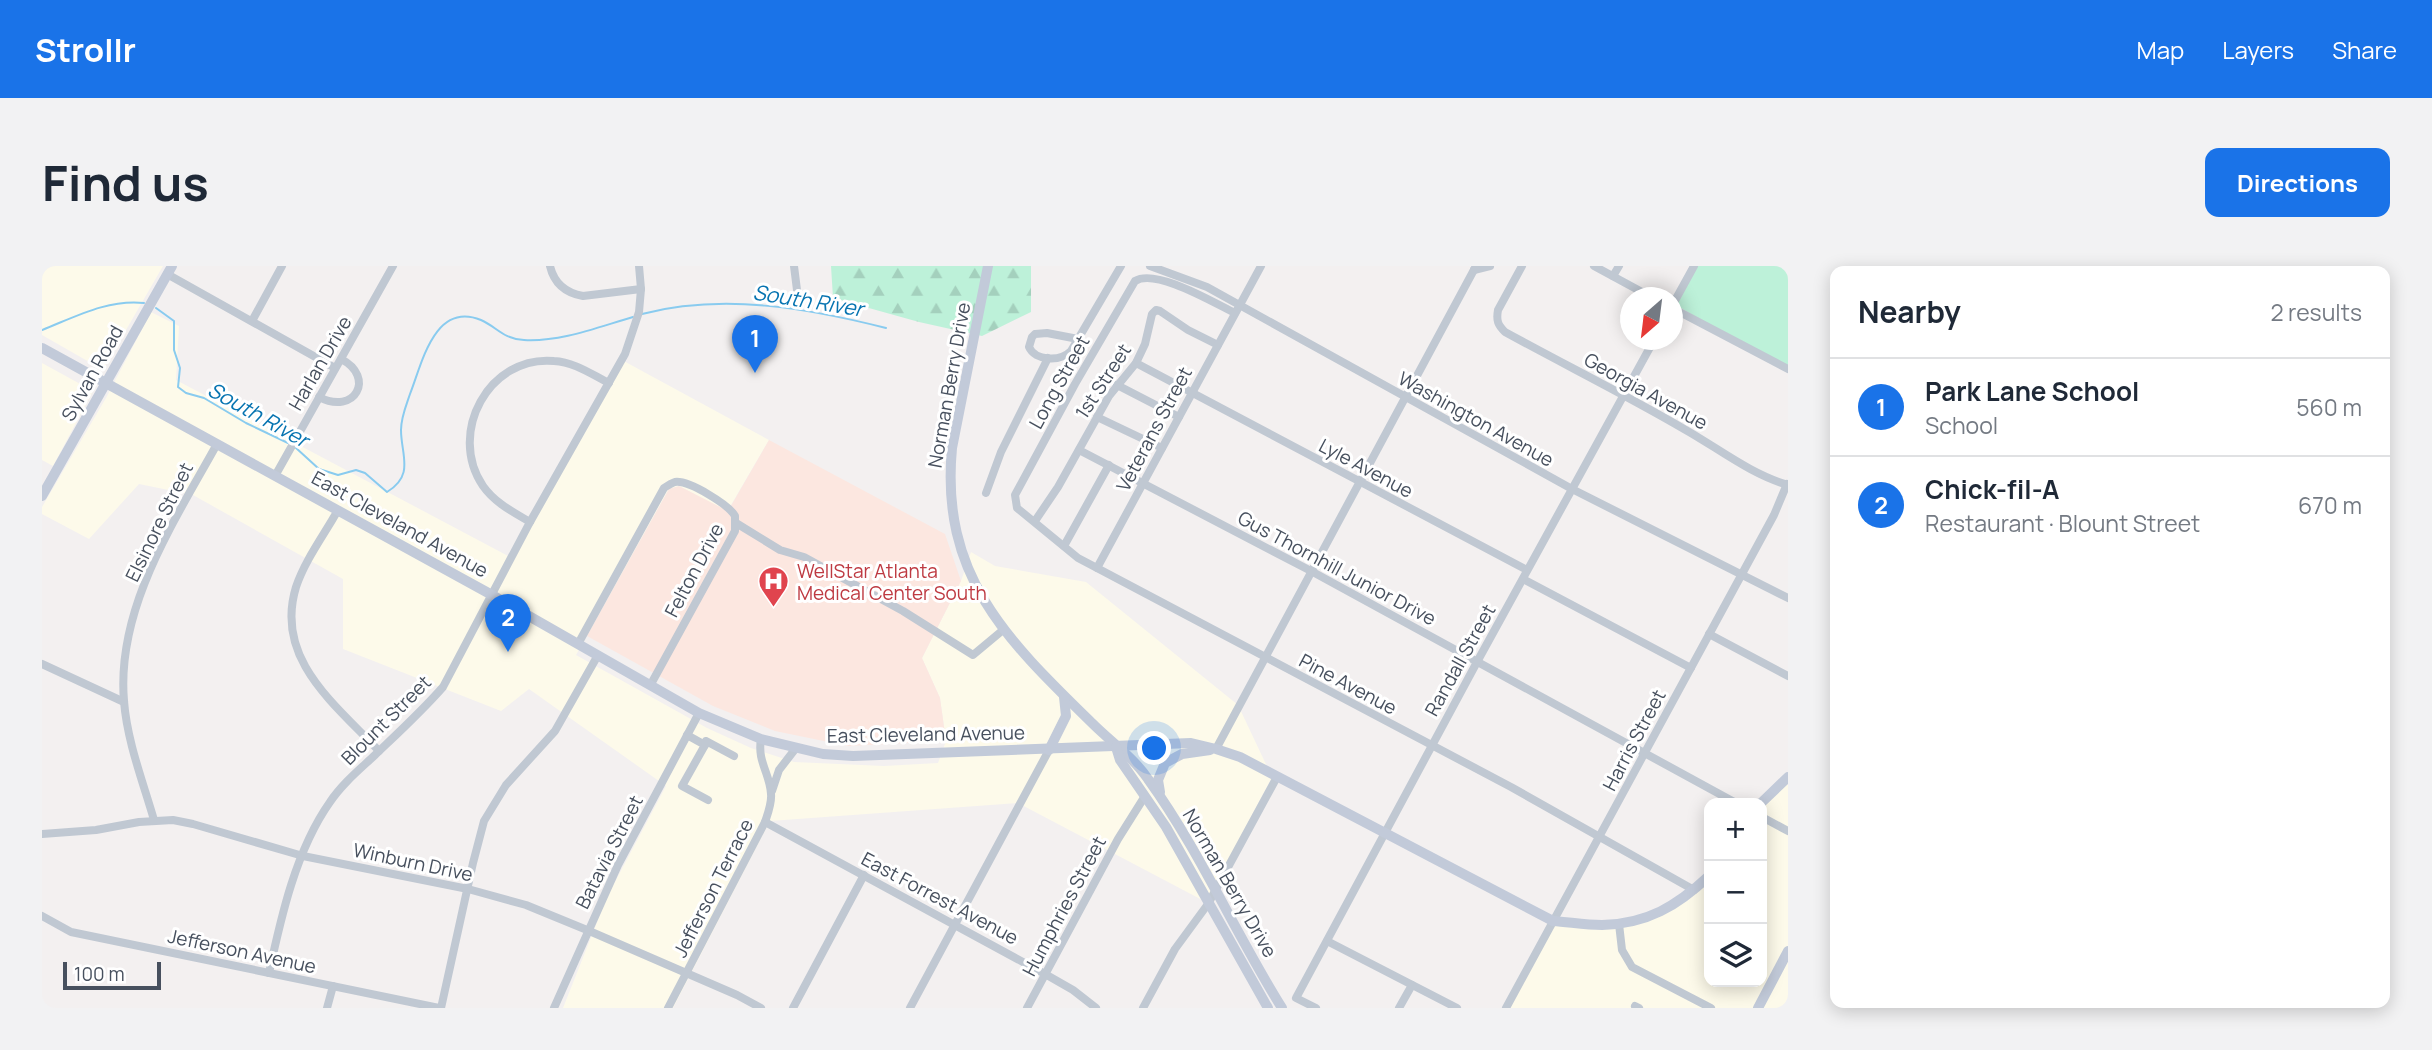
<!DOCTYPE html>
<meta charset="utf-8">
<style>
:root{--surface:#fff;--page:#f2f2f3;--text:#1f2937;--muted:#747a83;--line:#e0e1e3;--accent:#1a73e8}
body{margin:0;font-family:Manrope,sans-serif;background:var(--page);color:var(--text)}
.controls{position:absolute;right:21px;bottom:21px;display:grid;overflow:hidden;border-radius:14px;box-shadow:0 4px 18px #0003}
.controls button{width:63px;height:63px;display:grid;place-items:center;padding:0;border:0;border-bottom:2px solid var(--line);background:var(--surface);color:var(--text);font:35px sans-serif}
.compass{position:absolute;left:1578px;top:21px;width:63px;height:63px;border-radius:50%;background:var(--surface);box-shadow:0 4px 18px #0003;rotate:208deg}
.scale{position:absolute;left:21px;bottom:18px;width:98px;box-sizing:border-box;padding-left:7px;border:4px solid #47505e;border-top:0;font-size:19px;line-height:24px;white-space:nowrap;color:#47505e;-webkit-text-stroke:5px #fff;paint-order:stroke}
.you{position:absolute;left:1113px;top:483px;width:24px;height:24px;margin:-18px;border:5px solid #fff;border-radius:50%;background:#1a73e8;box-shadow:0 0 0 10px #1a73e833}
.badge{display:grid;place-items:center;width:46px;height:46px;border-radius:50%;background:var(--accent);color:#fff;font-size:23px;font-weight:700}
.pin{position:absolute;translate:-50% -58px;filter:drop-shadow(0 2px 4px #0008)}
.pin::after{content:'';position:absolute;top:37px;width:24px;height:21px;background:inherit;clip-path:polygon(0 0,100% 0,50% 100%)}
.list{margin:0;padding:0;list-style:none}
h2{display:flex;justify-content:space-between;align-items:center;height:91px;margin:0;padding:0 28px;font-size:30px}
h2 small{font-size:23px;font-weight:400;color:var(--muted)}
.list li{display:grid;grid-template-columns:46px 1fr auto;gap:21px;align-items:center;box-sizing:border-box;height:98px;padding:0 28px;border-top:2px solid var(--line)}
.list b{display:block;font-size:26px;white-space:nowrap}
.list p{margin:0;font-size:23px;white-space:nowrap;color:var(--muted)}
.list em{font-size:23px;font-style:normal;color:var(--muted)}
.icon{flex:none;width:38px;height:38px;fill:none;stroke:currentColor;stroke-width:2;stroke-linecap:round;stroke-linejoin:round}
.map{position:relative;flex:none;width:1746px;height:742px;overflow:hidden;border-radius:14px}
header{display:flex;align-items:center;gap:42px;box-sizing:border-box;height:98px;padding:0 35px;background:var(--accent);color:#fff}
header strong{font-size:33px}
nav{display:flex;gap:38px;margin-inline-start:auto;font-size:24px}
.intro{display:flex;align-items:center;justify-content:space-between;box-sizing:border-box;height:168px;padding:0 42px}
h1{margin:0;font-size:49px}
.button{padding:18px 32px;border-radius:14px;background:var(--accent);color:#fff;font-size:24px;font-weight:700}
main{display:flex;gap:42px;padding:0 42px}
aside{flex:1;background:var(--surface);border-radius:14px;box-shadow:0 4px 18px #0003}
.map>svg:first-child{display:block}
.commercial{fill:#fdfaea}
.medical{fill:#fce7e0}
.forest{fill:url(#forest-firs)}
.pitch{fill:#bdf1d9}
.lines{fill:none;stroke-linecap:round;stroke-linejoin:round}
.stream{stroke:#89cbef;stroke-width:2}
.street{stroke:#c0c8d2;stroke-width:8}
.secondary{stroke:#c2cad9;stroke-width:10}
.labels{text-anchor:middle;stroke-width:6;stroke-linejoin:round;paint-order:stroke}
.street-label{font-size:19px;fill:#47505e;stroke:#fff}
.health-label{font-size:19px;fill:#be3a42;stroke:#fff;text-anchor:start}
.water-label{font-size:21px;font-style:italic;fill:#0774b1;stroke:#fff}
</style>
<header>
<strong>Strollr</strong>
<nav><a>Map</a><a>Layers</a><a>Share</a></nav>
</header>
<div class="intro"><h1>Find us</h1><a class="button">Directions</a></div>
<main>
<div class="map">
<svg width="1746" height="742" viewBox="0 0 1746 742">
<defs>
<pattern id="forest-firs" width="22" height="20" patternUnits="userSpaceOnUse" patternTransform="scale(1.75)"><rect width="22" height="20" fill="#bdf1d9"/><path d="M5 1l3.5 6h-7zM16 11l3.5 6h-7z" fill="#a4d0bd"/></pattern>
</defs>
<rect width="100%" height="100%" fill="#f3f0f0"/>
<!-- commercial -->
<g class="commercial">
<polygon points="0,0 121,0 62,102 56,101 0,69"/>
<polygon points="109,46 137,60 134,114 472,293 578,93 727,174 685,246 637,220 627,223 534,389 665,462 709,482 752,496 842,500 896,497 904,475 898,432 880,392 919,315 929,286 953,300 1044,316 1196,439 1230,511 1164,636 976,537 728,555 631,742 521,742 565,631 624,520 487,423 459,445 301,383 301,313 151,229 97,218 47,273 0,248 0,241 64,132"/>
<polygon points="0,97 51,125 11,200 0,194"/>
<polygon points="1746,510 1746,742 1465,742 1509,658 1593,654 1645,629 1667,610 1667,716 1720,716 1720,539"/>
</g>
<!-- medical -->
<polygon class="medical" points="727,174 903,268 919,315 880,392 898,432 904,475 806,480 733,465 671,440 545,370 627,223 637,220 686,245"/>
<!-- forest -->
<polygon class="forest" points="789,0 989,0 989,46 940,70 877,56 791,32"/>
<!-- pitch -->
<polygon class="pitch" points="1654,0 1746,0 1746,106 1634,39"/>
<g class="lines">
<!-- stream -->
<g class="stream">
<polyline points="114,42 132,55 132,84 138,102 136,121 144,127 162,132 204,157 246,177"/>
<path d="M600 48C681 27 765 42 844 62"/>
<path d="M0 64C33 51 66 33 102 37"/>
<path d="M254 182 277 203 296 209 314 204 323 207 345 226C373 209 359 189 359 164 359 151 364 140 368 128 380 98 392 35 439 54 455 61 461 73 482 74 519 76 556 61 591 51"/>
</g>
<!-- street -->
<g class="street">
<path d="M508 0C512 17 524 27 541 30L599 23"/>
<polyline points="752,0 755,24"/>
<polyline points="1108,0 1165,21 1530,223 1746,332"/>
<path d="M1480 0 1456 44C1454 55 1456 59 1463 66 1523 99 1584 129 1642 163 1676 182 1708 208 1746 219"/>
<polyline points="1552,0 1611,32"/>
<polyline points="1432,4 1448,0"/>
<polyline points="125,8 293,102"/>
<polyline points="1571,10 1577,0"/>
<polyline points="1630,40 1652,0"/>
<polyline points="1630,42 1746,103"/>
<path d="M1193 47C1172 37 1114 2 1093 15L1033 118 973 229 975 242 1036 292 1055 302 1469 521 1652 624"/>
<polyline points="210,55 240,0"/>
<path d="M1036 73 1005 67 993 68 990 71 987 81C993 95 1018 96 1029 85L1079 0"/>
<polyline points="1094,97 1485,304"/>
<polyline points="1075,119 1137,151"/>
<path d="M277 131C313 150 334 111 299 93"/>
<polyline points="1055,151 1120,182"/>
<polyline points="1037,184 1269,305 1694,537"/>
<polyline points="233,210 351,0"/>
<polyline points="944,227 959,186 1006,92"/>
<path d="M296 244C282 269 263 294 254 321 232 393 293 438 337 485"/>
<polyline points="993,255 1016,221 1067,130 1094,97 1103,78 1110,48 1114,44 1118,45 1146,64 1176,79"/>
<path d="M488 256C471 246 453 237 441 220 405 167 447 89 512 95 532 96 549 108 567 117"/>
<polyline points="694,257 738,284 762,291 861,345 931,389 961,364"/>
<polyline points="1022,280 1067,199"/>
<polyline points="1055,302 1219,0"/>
<polyline points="1481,313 1649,402"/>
<polyline points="1667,368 1746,410"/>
<path d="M536 378 622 222C625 220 630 217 633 216 647 214 687 239 693 250V265L609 418"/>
<polyline points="0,398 82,436"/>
<polyline points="645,469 663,479 640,520 666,534"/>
<polyline points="663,479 664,475 692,490"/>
<polyline points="1174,483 1434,0"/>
<polyline points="730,525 737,504 754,482"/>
<polyline points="1720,551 1746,565"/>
<path d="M112 554C101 516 85 475 82 435 74 342 132 256 175 178"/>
<polyline points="723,556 1003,708 1031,724 1054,742"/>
<polyline points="0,568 54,564 97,556 131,554 151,558 261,590 426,623 484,639 545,664 695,729 719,742"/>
<polyline points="0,650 29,666 397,742"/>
<polyline points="1577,658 1580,684 1590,701 1669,742"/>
<polyline points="1285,675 1415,742"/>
<path d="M227 707C239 651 254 584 288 536 300 518 317 504 333 489 356 467 380 445 401 421L488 256 583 88 597 46 599 23 597 0"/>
<polyline points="1593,740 1597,742"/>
<polyline points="285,742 291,720"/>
<polyline points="399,742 431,597 442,555 464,519 513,465 556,389"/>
<polyline points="512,742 576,599 657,447"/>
<path d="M626 742 723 556C726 547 730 537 729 528 728 507 715 496 719 473"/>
<polyline points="751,742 822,609"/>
<polyline points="868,742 1007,484"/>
<polyline points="985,742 1076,573 1103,530"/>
<polyline points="1101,742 1133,683 1166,638 1235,511"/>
<polyline points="1274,742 1254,732 1435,396 1612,74"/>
<polyline points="1357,742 1370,719"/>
<polyline points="1464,742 1732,249 1745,218"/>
</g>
<!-- secondary -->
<g class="secondary">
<path d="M946 0 910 182C898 310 965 374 1050 457 1069 476 1091 491 1106 513 1158 585 1193 667 1240 742"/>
<path d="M0 82 450 329 657 447 719 473 781 488 811 490 1149 477 1174 483 1198 491 1511 655C1527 656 1543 659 1560 659 1605 658 1635 640 1667 610"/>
<polyline points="0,230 130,0"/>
<polyline points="1074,481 1078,494 1124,561 1226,742"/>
<polyline points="1007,484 1024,450 1022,431"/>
<polyline points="1118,526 1116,514 1123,497 1140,488 1168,484"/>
<polyline points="1719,537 1746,511"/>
<polyline points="1716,742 1746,685"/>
</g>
</g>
<!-- icons -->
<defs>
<symbol id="hospital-pin" viewBox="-11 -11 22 30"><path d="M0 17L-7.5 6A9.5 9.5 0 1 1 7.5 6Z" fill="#e0444e" stroke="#fff"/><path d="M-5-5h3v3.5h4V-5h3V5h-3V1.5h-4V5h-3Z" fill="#fff"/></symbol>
</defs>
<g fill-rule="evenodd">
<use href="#hospital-pin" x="714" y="298" width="35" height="47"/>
</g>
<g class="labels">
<!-- street labels -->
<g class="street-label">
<text transform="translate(278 97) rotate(-60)" y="7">Harlan Drive</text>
<text transform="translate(50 107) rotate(-61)" y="7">Sylvan Road</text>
<text transform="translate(1061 115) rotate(-57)" y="7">1st Street</text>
<text transform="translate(1017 116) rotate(-61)" y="7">Long Street</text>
<text transform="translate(907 119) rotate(-80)" y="7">Norman Berry Drive</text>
<text transform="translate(1604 125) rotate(29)" y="7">Georgia Avenue</text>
<text transform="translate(1434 153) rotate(29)" y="7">Washington Avenue</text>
<text transform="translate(1112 163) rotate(-62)" y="7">Veterans Street</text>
<text transform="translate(1324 202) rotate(28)" y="7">Lyle Avenue</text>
<text transform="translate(117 256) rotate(-64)" y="7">Elsinore Street</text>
<text transform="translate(358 258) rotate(29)" y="7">East Cleveland Avenue</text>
<text transform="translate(1295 302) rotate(28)" y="7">Gus Thornhill Junior Drive</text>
<text transform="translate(652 304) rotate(-62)" y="7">Felton Drive</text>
<text transform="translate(1418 394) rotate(-61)" y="7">Randall Street</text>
<text transform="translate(1306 418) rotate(28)" y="7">Pine Avenue</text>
<text transform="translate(344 454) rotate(-45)" y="7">Blount Street</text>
<text transform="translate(884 468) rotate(-1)" y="7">East Cleveland Avenue</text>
<text transform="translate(1592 474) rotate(-62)" y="7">Harris Street</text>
<text transform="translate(567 586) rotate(-63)" y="7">Batavia Street</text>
<text transform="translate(371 596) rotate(12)" y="7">Winburn Drive</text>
<text transform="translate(1188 617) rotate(60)" y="7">Norman Berry Drive</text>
<text transform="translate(671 622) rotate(-63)" y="7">Jefferson Terrace</text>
<text transform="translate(898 632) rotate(28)" y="7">East Forrest Avenue</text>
<text transform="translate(1022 640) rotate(-62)" y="7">Humphries Street</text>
<text transform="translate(200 685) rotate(12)" y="7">Jefferson Avenue</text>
</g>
<!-- health labels -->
<g class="health-label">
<text x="755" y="312">WellStar Atlanta<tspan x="755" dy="22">Medical Center South</tspan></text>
</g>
<!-- water labels -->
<g class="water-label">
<text transform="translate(766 35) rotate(9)" y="7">South River</text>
<text transform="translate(216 149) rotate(29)" y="7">South River</text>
</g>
</g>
</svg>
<div class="controls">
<button>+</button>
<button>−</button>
<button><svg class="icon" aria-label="layers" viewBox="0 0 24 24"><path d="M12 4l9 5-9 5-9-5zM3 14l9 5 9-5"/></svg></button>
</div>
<svg class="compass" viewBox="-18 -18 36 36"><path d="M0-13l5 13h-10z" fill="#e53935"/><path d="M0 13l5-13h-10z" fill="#747a83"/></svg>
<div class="scale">100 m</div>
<div class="you"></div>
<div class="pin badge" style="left:713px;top:107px">1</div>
<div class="pin badge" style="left:466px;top:386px">2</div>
</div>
<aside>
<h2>Nearby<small>2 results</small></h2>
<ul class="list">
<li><span class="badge">1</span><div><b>Park Lane School</b><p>School</p></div><em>560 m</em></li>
<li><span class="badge">2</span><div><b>Chick-fil-A</b><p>Restaurant · Blount Street</p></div><em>670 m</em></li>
</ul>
</aside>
</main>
